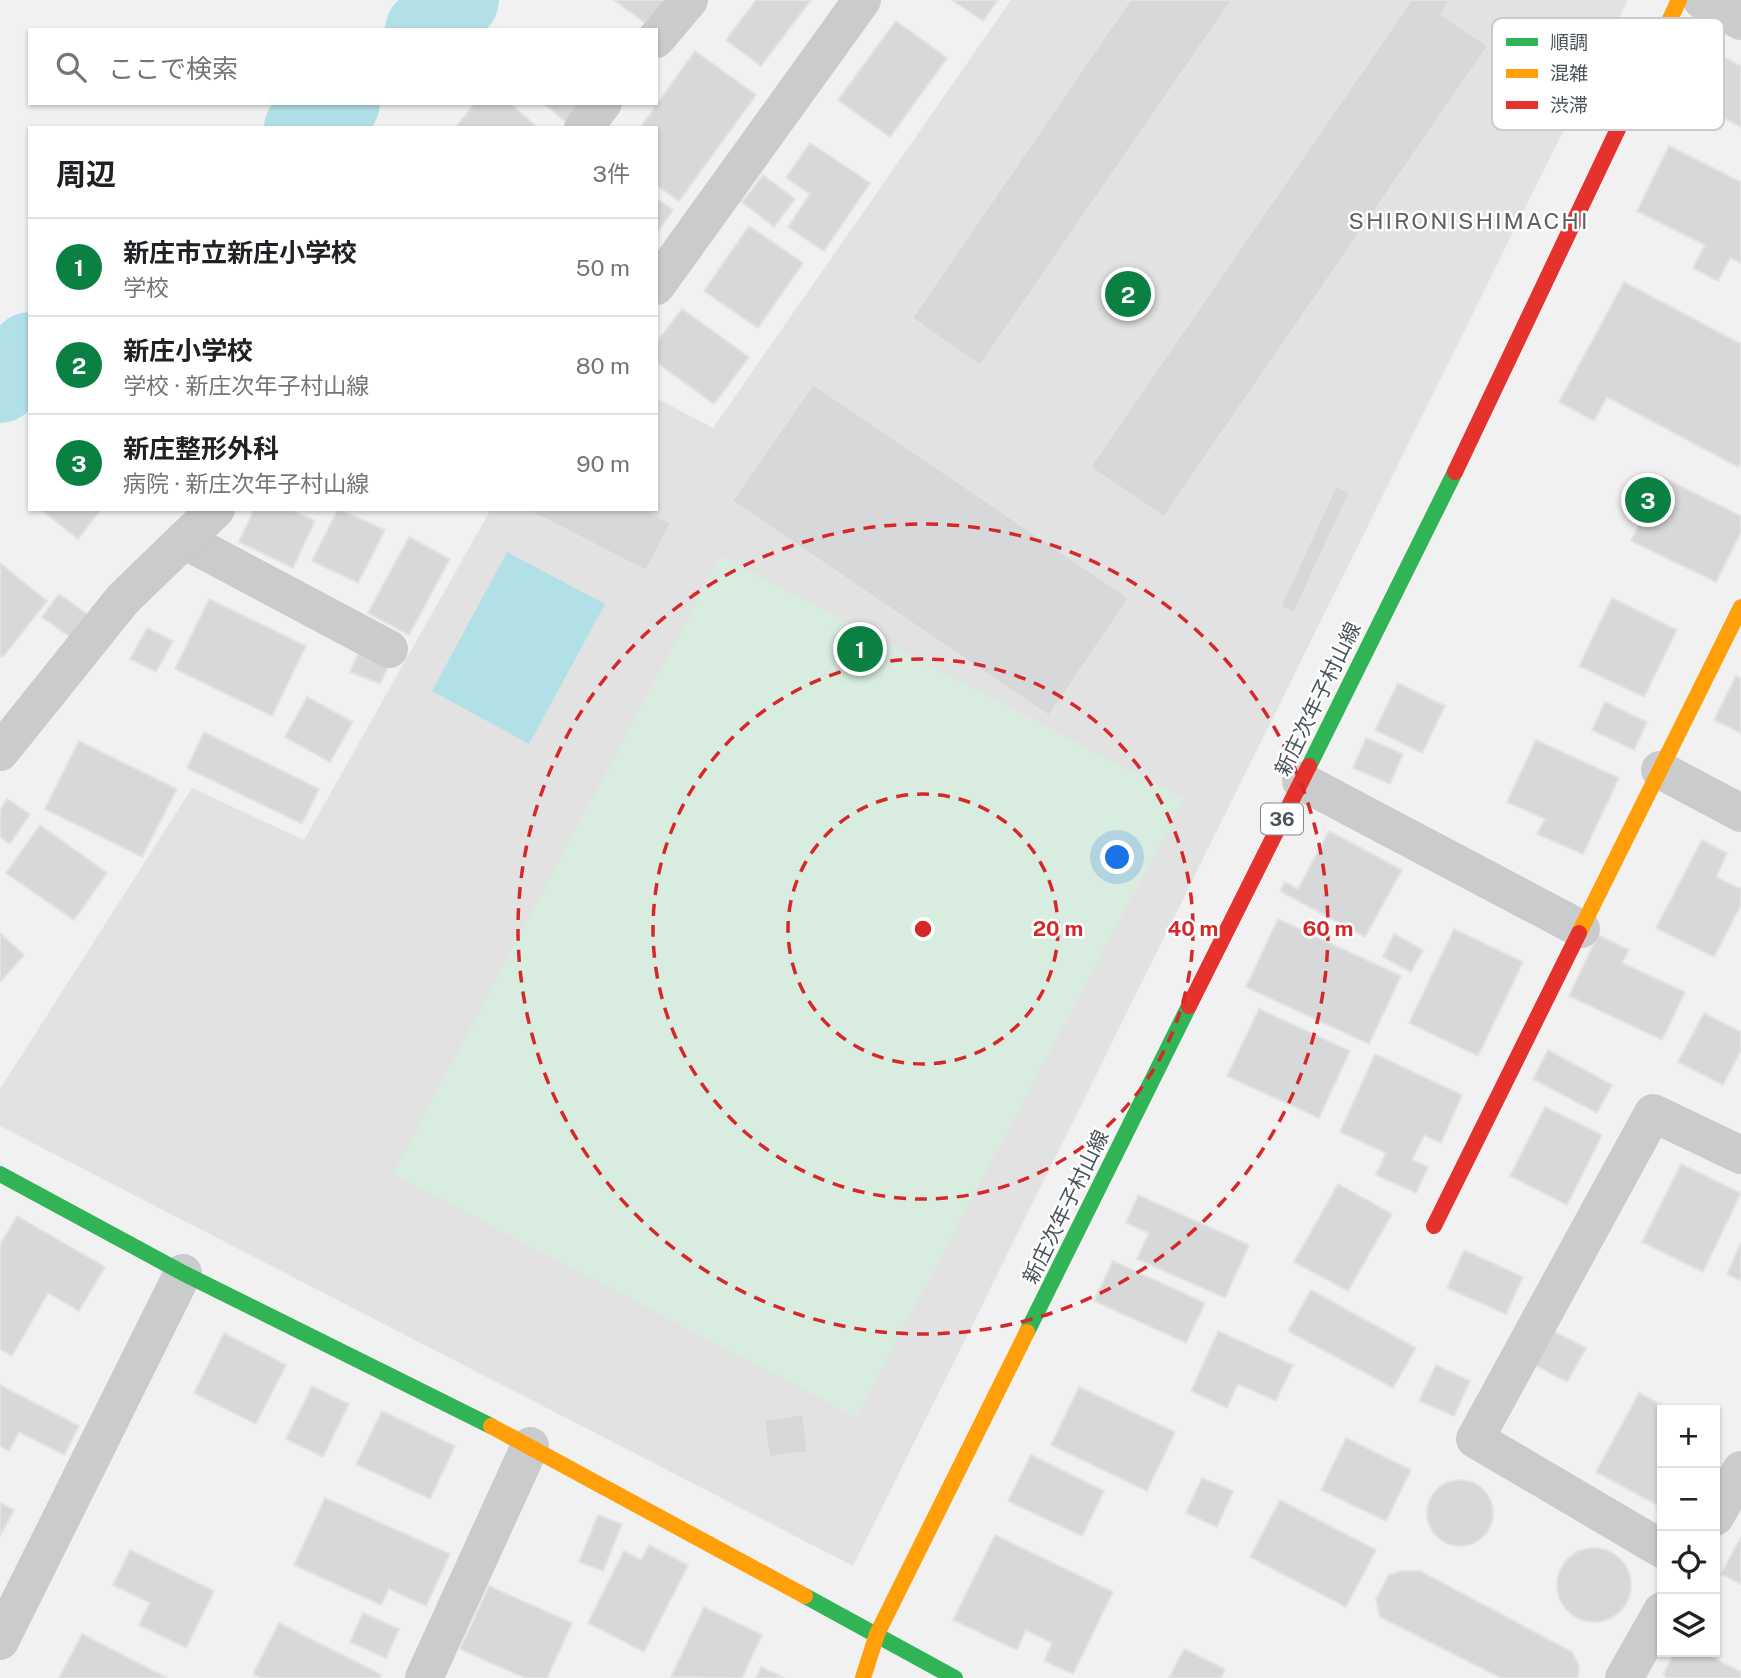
<!DOCTYPE html>
<html lang="ja">
<meta charset="utf-8">
<style>
:root{--surface:#fff;--page:#f6f6f6;--text:#202124;--muted:#757577;--line:#e0e0e0;--accent:#0b8043}
body{margin:0;font-family:"Public Sans","Noto Sans JP",sans-serif;background:var(--page);color:var(--text)}
.controls{position:absolute;right:21px;bottom:21px;display:grid;overflow:hidden;border-radius:0px;box-shadow:0 2px 5px #0004}
.controls button{width:63px;height:63px;display:grid;place-items:center;padding:0;border:0;border-bottom:2px solid var(--line);background:var(--surface);color:var(--text);font:35px sans-serif}
.you{position:absolute;left:1118px;top:858px;width:24px;height:24px;margin:-18px;border:5px solid #fff;border-radius:50%;background:#1a73e8;box-shadow:0 0 0 10px #1a73e833}
.badge{display:grid;place-items:center;width:46px;height:46px;border-radius:50%;background:var(--accent);color:#fff;font-size:23px;font-weight:700}
.pin{position:absolute;translate:-50% -50%;border:4px solid #fff;box-shadow:0 2px 7px #0006}
.list{margin:0;padding:0;list-style:none}
h2{display:flex;justify-content:space-between;align-items:center;height:91px;margin:0;padding:0 28px;font-size:30px}
h2 small{font-size:23px;font-weight:400;color:var(--muted)}
.list li{display:grid;grid-template-columns:46px 1fr auto;gap:21px;align-items:center;box-sizing:border-box;height:98px;padding:0 28px;border-top:2px solid var(--line)}
.list b{display:block;font-size:26px;white-space:nowrap}
.list p{margin:0;font-size:23px;white-space:nowrap;color:var(--muted)}
.list em{font-size:23px;font-style:normal;color:var(--muted)}
.icon{flex:none;width:38px;height:38px;fill:none;stroke:currentColor;stroke-width:2;stroke-linecap:round;stroke-linejoin:round}
.map{position:relative;flex:none;width:1741px;height:1678px;overflow:hidden}
.search{position:absolute;background:var(--surface);box-shadow:0 2px 5px #0004;left:28px;top:28px;width:630px;height:77px;display:flex;align-items:center;gap:18px;box-sizing:border-box;padding:0 24px;border-radius:0px;color:var(--muted);font-size:26px}
.panel{position:absolute;background:var(--surface);box-shadow:0 2px 5px #0004;left:28px;top:126px;width:630px;height:385px;border-radius:0px}
.map>svg:first-child{display:block}
.education{fill:#e3e2e2}
.green{fill:#d8eddf}
.water{fill:#b1e0e7}
.lines{fill:none;stroke-linecap:round;stroke-linejoin:round}
.river{stroke:#b1e0e7;stroke-width:80}
.building{fill:#d7d8da;stroke:#e2e3e3;stroke-width:2}
.street{stroke:#c9cbcc;stroke-width:38}
.fast{stroke:#30b455;stroke-width:16}
.slow{stroke:#ff9f0a;stroke-width:16}
.jam{stroke:#e5322d;stroke-width:16}
.ring{fill:none;stroke:#d62828;stroke-width:3.5;stroke-dasharray:12 9}
.labels{text-anchor:middle;stroke-width:5;stroke-linejoin:round;paint-order:stroke}
.shield{fill:#fff;stroke:#80878c;stroke-width:2}
.shield-label{font-size:19px;font-weight:bold;fill:#4a545b}
.street-label{font-size:21px;fill:#4a545b;stroke:#fff}
.neighbourhood-label{font-size:23px;letter-spacing:2px;fill:#5d6064;stroke:#fff}
.key{fill:#fff;stroke:#c9ccce;stroke-width:2}
.key-label{font-size:19px;fill:#4a545b}
.centre{fill:#d62828;stroke:#fff;stroke-width:3.5}
.ring-label{font-size:21px;text-anchor:middle;font-weight:bold;fill:#d62828;stroke:#fff;stroke-width:5;stroke-linejoin:round;paint-order:stroke}
</style>
<div class="map">
<svg width="1741" height="1678" viewBox="0 0 1741 1678">
<rect width="100%" height="100%" fill="#f1f1f1"/>
<!-- education -->
<polygon class="education" points="1011,0 1628,0 853,1566 0,1126 0,1089 192,788 304,840 491,509 656,509 656,398 713,428"/>
<!-- green -->
<polygon class="green" points="721,556 1184,799 856,1417 393,1174"/>
<!-- water -->
<polygon class="water" points="507,552 605,604 529,744 432,691"/>
<g class="lines">
<!-- river -->
<g class="river">
<polyline points="425,30 459,0"/>
<polyline points="304,128 330,113 340,103"/>
<polyline points="0,383 30,352"/>
</g>
</g>
<!-- building -->
<g class="building">
<polygon points="614,0 667,0 648,25"/>
<polygon points="756,0 811,0 761,66 726,40"/>
<polygon points="952,0 998,0 983,21"/>
<polygon points="1130,0 1232,0 980,366 912,318"/>
<polygon points="1411,0 1450,0 1441,14 1488,46 1164,517 1090,467"/>
<polygon points="896,21 947,58 890,137 838,100"/>
<polygon points="1703,47 1741,66 1741,127 1679,95"/>
<polygon points="695,51 756,95 679,201 656,185 656,128 640,128"/>
<polygon points="475,103 510,103 538,128 455,128"/>
<polygon points="543,103 582,103 566,122"/>
<polygon points="810,143 870,183 824,251 788,227 810,194 786,178"/>
<polygon points="1669,146 1741,182 1741,263 1730,258 1718,281 1693,268 1705,245 1637,211"/>
<polygon points="763,175 795,199 774,227 742,202"/>
<polygon points="656,198 673,210 656,234"/>
<polygon points="749,226 803,263 758,328 704,291"/>
<polygon points="1624,282 1741,344 1741,462 1738,467 1607,397 1594,421 1559,402"/>
<polygon points="682,309 749,357 714,404 656,362 656,343"/>
<polygon points="813,384 1129,598 1049,716 732,501"/>
<polygon points="1662,477 1741,516 1741,532 1716,582 1631,541"/>
<polygon points="1336,486 1350,492 1294,613 1280,607"/>
<polygon points="40,509 101,509 78,539"/>
<polygon points="254,509 289,509 315,521 293,568 239,542"/>
<polygon points="338,509 385,530 358,583 312,561"/>
<polygon points="532,509 645,509 671,523 646,571 531,512"/>
<polygon points="409,537 450,559 409,635 368,613"/>
<polygon points="0,563 47,601 3,657 0,655"/>
<polygon points="59,594 87,614 70,637 42,617"/>
<polygon points="1612,598 1677,630 1644,697 1579,666"/>
<polygon points="209,599 306,646 272,716 175,669"/>
<polygon points="147,628 173,641 156,672 130,659"/>
<polygon points="358,654 388,667 380,684 350,672"/>
<polygon points="1736,676 1741,679 1741,733 1714,720"/>
<polygon points="1398,683 1445,706 1422,753 1375,730"/>
<polygon points="307,697 353,722 330,762 285,737"/>
<polygon points="1605,702 1647,722 1634,750 1592,730"/>
<polygon points="204,732 319,789 302,824 187,768"/>
<polygon points="1366,738 1403,754 1390,784 1353,768"/>
<polygon points="1536,740 1619,778 1583,854 1537,834 1545,819 1507,802"/>
<polygon points="79,741 177,789 142,857 45,809"/>
<polygon points="7,799 30,814 10,844 0,837 0,810"/>
<polygon points="40,825 107,873 74,920 6,873"/>
<polygon points="1329,831 1402,870 1365,937 1280,891 1285,882 1298,889"/>
<polygon points="1702,840 1727,853 1716,877 1741,889 1741,905 1714,957 1656,928"/>
<polygon points="1278,919 1401,976 1369,1044 1246,987"/>
<polygon points="1454,929 1523,962 1478,1056 1409,1023"/>
<polygon points="0,933 24,955 0,982"/>
<polygon points="1394,934 1423,950 1411,972 1383,957"/>
<polygon points="1598,935 1629,950 1622,963 1685,992 1662,1040 1569,996"/>
<polygon points="1259,1009 1350,1051 1319,1118 1227,1076"/>
<polygon points="1704,1013 1741,1032 1741,1050 1723,1085 1678,1062"/>
<polygon points="1548,1050 1612,1085 1597,1113 1533,1079"/>
<polygon points="1375,1054 1462,1095 1441,1143 1424,1135 1412,1160 1428,1167 1416,1193 1376,1175 1386,1153 1340,1132"/>
<polygon points="1545,1107 1602,1135 1567,1205 1510,1176"/>
<polygon points="1681,1164 1741,1193 1703,1272 1642,1242"/>
<polygon points="1338,1184 1392,1214 1348,1291 1294,1262"/>
<polygon points="1138,1195 1249,1245 1225,1298 1137,1259 1149,1233 1126,1223"/>
<polygon points="17,1216 105,1267 79,1311 48,1293 12,1356 0,1349 0,1245"/>
<polygon points="1741,1243 1741,1281 1727,1274"/>
<polygon points="1464,1250 1523,1277 1506,1314 1447,1288"/>
<polygon points="1113,1261 1205,1303 1186,1343 1094,1301"/>
<polygon points="1311,1290 1416,1348 1393,1388 1288,1331"/>
<polygon points="1218,1331 1293,1365 1276,1401 1238,1384 1227,1408 1191,1391"/>
<polygon points="1553,1331 1586,1348 1567,1382 1535,1365"/>
<polygon points="224,1333 286,1365 256,1424 194,1393"/>
<polygon points="1436,1365 1470,1381 1454,1416 1419,1401"/>
<polygon points="0,1385 79,1426 64,1455 19,1432 9,1451 0,1446"/>
<polygon points="312,1386 349,1404 323,1457 286,1439"/>
<polygon points="1079,1387 1175,1432 1147,1491 1051,1445"/>
<polygon points="1639,1393 1671,1410 1662,1410 1661,1507 1596,1472"/>
<polygon points="382,1411 455,1446 430,1499 356,1464"/>
<polygon points="803,1414 808,1452 769,1457 764,1420"/>
<polygon points="1346,1438 1411,1470 1386,1521 1321,1490"/>
<polygon points="1031,1455 1104,1491 1082,1536 1008,1501"/>
<polygon points="1202,1478 1233,1491 1217,1527 1186,1513"/>
<circle cx="1460" cy="1513" r="33"/>
<polygon points="325,1498 450,1554 426,1606 389,1589 381,1605 294,1565"/>
<polygon points="1280,1500 1376,1550 1346,1607 1250,1557"/>
<polygon points="0,1503 14,1510 0,1536"/>
<polygon points="598,1515 622,1524 603,1571 579,1562"/>
<polygon points="995,1535 1113,1592 1073,1674 1044,1661 1052,1643 1026,1630 1017,1650 953,1620"/>
<polygon points="1741,1537 1741,1584 1721,1574"/>
<polygon points="649,1545 688,1565 644,1652 588,1623 624,1551 641,1560"/>
<circle cx="1594" cy="1585" r="37"/>
<polygon points="130,1550 214,1591 186,1648 139,1625 150,1603 113,1585"/>
<polygon points="1402,1571 1420,1571 1572,1652 1579,1666 1578,1678 1501,1678 1380,1617 1376,1599 1389,1575"/>
<polygon points="489,1586 572,1623 547,1678 525,1678 460,1649"/>
<polygon points="704,1607 762,1635 742,1678 671,1677"/>
<polygon points="363,1613 399,1629 386,1658 350,1642"/>
<polygon points="279,1623 382,1675 380,1678 261,1678 253,1674"/>
<polygon points="82,1634 167,1678 59,1678"/>
<polygon points="1184,1649 1225,1669 1221,1678 1169,1678"/>
<polygon points="1675,1652 1702,1652 1741,1672 1741,1678 1668,1678 1663,1675"/>
<polygon points="761,1667 784,1678 756,1678"/>
</g>
<g class="lines">
<!-- street -->
<g class="street">
<polyline points="1702,0 1741,21"/>
<polyline points="656,39 689,0"/>
<polyline points="583,128 603,103"/>
<polyline points="656,286 862,0"/>
<polyline points="184,540 389,649"/>
<polyline points="0,752 123,599 216,509"/>
<polyline points="1660,770 1741,813"/>
<polyline points="1301,781 1581,929"/>
<polyline points="1715,1517 1741,1470"/>
<polyline points="1662,1549 1475,1439 1653,1113 1741,1155"/>
<polyline points="0,1641 183,1273"/>
<polyline points="424,1678 530,1446"/>
<polyline points="1624,1678 1662,1611"/>
</g>
<!-- fast -->
<g class="fast">
<polyline points="1309,766 1455,472"/>
<polyline points="0,1174 183,1273 491,1426"/>
<polyline points="1027,1332 1189,1006"/>
<polyline points="805,1596 955,1678"/>
</g>
<!-- slow -->
<g class="slow">
<polyline points="1637,89 1679,0"/>
<polyline points="1579,933 1741,607"/>
<polyline points="491,1426 805,1596"/>
<polyline points="863,1678 877,1634 1027,1332"/>
</g>
<!-- jam -->
<g class="jam">
<polyline points="1455,472 1637,89"/>
<polyline points="1189,1006 1309,766"/>
<polyline points="1434,1226 1579,933"/>
</g>
</g>
<!-- distance rings -->
<g class="ring">
<circle cx="923" cy="929" r="135"/>
<circle cx="923" cy="929" r="270"/>
<circle cx="923" cy="929" r="405"/>
</g>
<g class="labels">
<!-- shield labels -->
<rect class="shield" x="1261" y="803.5" width="42" height="31" rx="5"/>
<g class="shield-label">
<text x="1282" y="826">36</text>
</g>
<!-- street labels -->
<g class="street-label">
<text transform="translate(1318 699) rotate(-64)" y="7">新庄次年子村山線</text>
<text transform="translate(1066 1207) rotate(-64)" y="7">新庄次年子村山線</text>
</g>
<!-- neighbourhood labels -->
<g class="neighbourhood-label">
<text x="1469" y="229">SHIRONISHIMACHI</text>
</g>
</g>
<!-- legend -->
<rect x="1492" y="18" width="232" height="112" rx="10" class="key"/>
<rect x="1506" y="38" width="32" height="8" fill="#30b455"/>
<rect x="1506" y="69" width="32" height="9" fill="#ff9f0a"/>
<rect x="1506" y="101" width="32" height="8" fill="#e5322d"/>
<g class="key-label">
<text x="1550" y="49">順調</text>
<text x="1550" y="80">混雑</text>
<text x="1550" y="112">渋滞</text>
</g>
<circle cx="923" cy="929" r="10" class="centre"/>
<g class="ring-label">
<text x="1058" y="936">20 m</text>
<text x="1193" y="936">40 m</text>
<text x="1328" y="936">60 m</text>
</g>
</svg>
<div class="controls">
<button>+</button>
<button>−</button>
<button><svg class="icon" aria-label="locate" viewBox="0 0 24 24"><circle cx="12" cy="12" r="6"/><path d="M12 2v4M12 18v4M2 12h4M18 12h4"/></svg></button>
<button><svg class="icon" aria-label="layers" viewBox="0 0 24 24"><path d="M12 4l9 5-9 5-9-5zM3 14l9 5 9-5"/></svg></button>
</div>
<div class="you"></div>
<div class="pin badge" style="left:860px;top:649px">1</div>
<div class="pin badge" style="left:1128px;top:294px">2</div>
<div class="pin badge" style="left:1648px;top:500px">3</div>
<div class="search"><svg class="icon" aria-label="search" viewBox="0 0 24 24"><circle cx="10" cy="10" r="6"/><path d="M15 15l6 6"/></svg>ここで検索</div>
<section class="panel">
<h2>周辺<small>3件</small></h2>
<ul class="list">
<li><span class="badge">1</span><div><b>新庄市立新庄小学校</b><p>学校</p></div><em>50 m</em></li>
<li><span class="badge">2</span><div><b>新庄小学校</b><p>学校 · 新庄次年子村山線</p></div><em>80 m</em></li>
<li><span class="badge">3</span><div><b>新庄整形外科</b><p>病院 · 新庄次年子村山線</p></div><em>90 m</em></li>
</ul>
</section>
</div>
